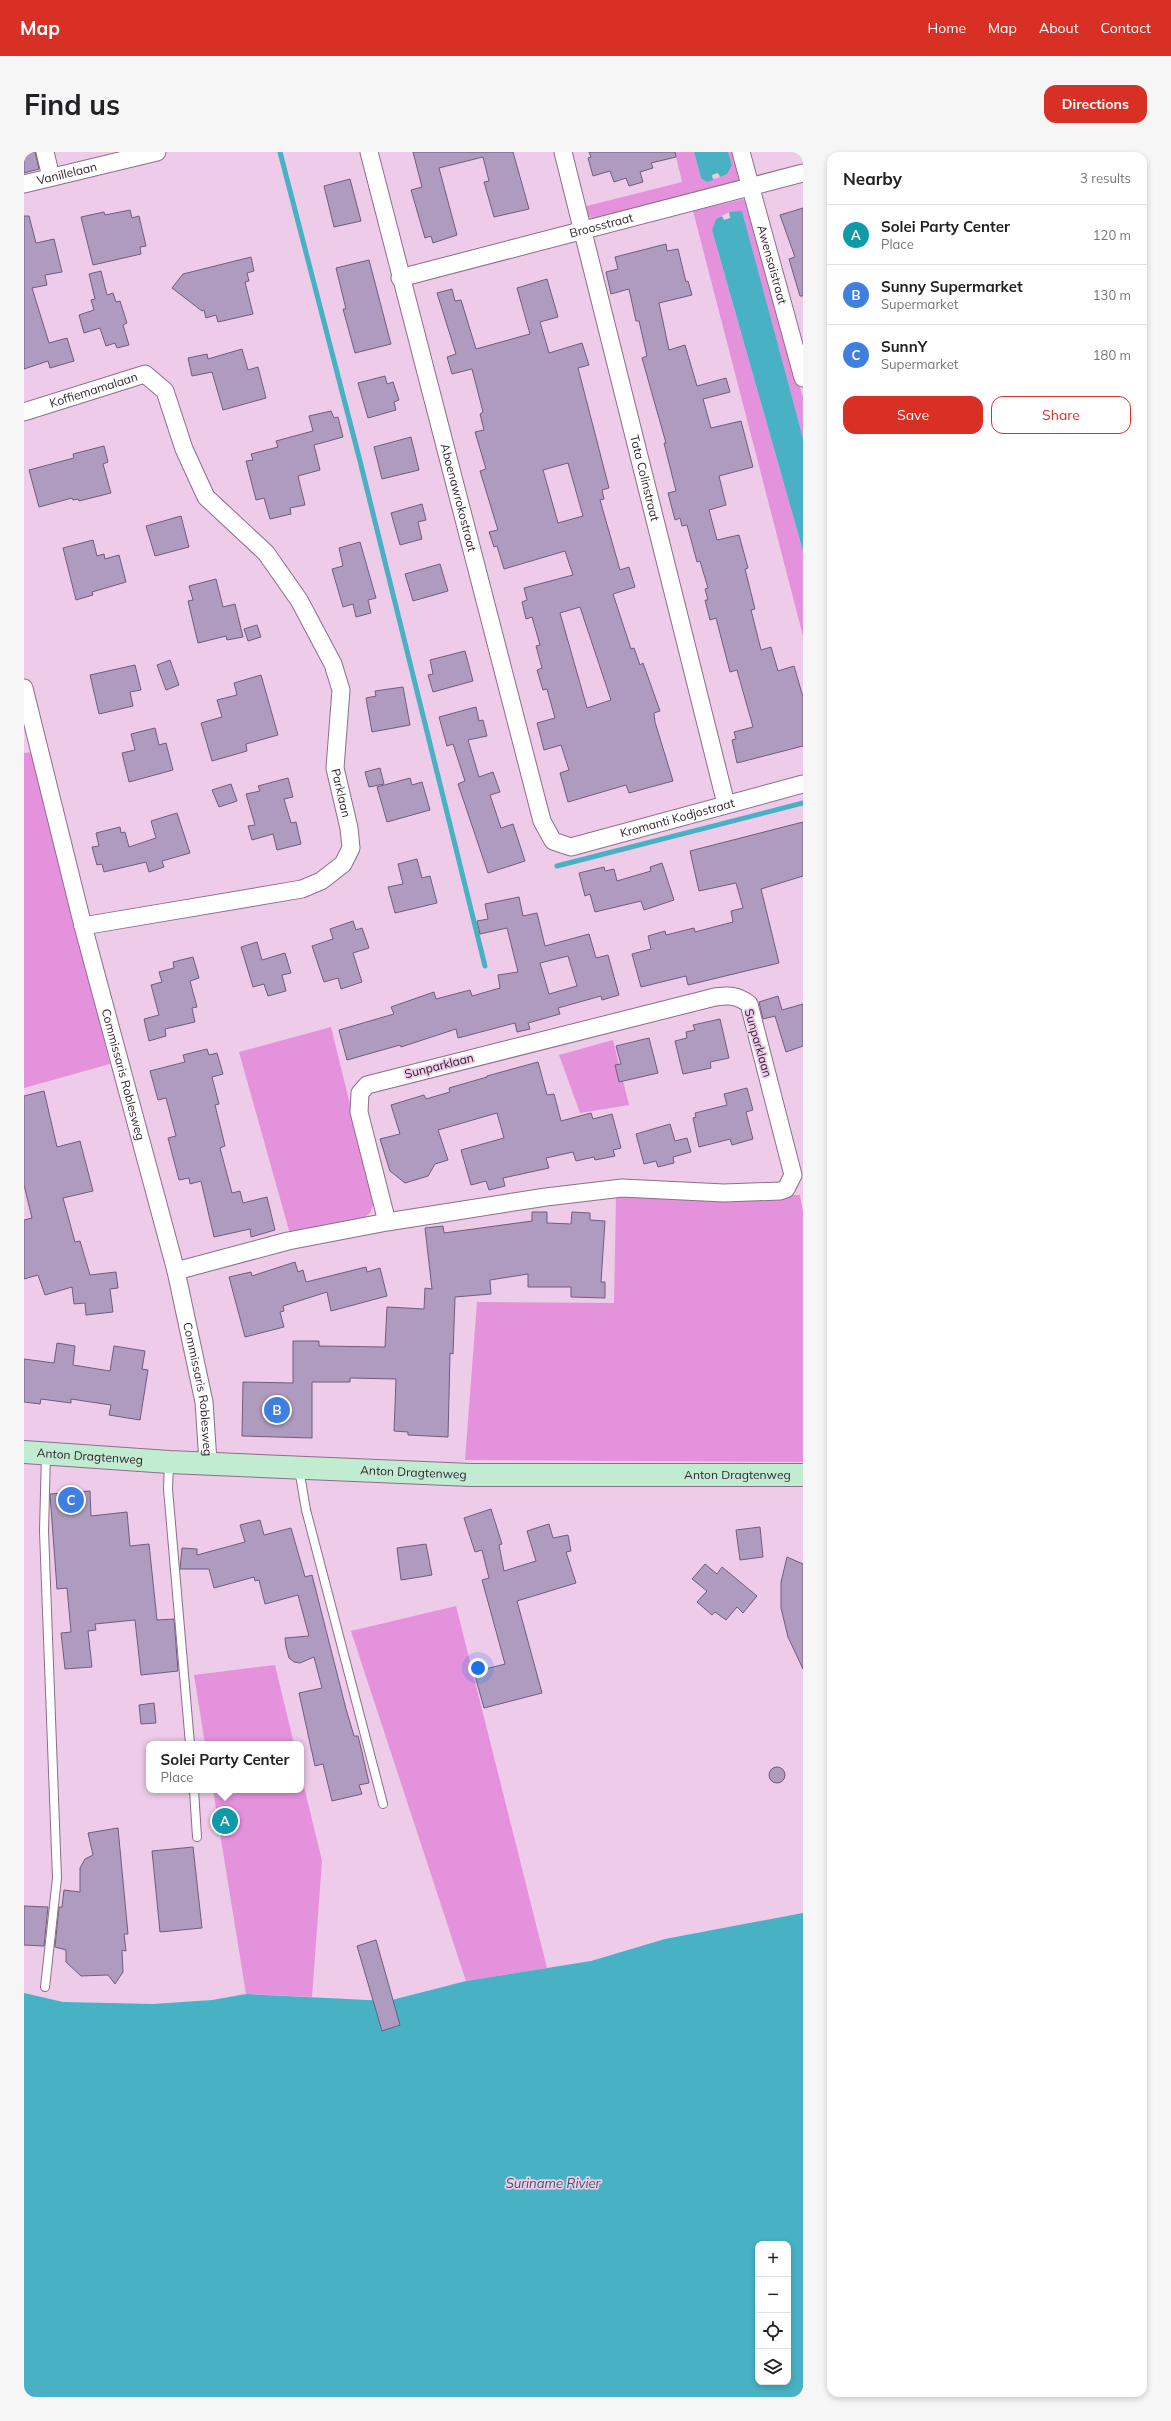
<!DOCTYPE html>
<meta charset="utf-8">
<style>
:root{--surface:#fff;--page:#f6f6f6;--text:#202124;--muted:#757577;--line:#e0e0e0;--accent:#d93025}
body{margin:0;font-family:Mulish,sans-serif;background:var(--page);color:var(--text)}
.controls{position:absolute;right:12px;bottom:12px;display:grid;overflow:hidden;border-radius:8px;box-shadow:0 2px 6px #0003}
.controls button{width:36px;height:36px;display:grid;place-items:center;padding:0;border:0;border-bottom:1px solid var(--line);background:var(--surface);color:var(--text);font:20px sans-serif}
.you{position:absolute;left:454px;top:1516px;width:14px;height:14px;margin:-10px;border:3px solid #fff;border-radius:50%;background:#1a73e8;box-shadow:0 0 0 6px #1a73e833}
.badge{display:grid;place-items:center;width:26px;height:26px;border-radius:50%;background:var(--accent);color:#fff;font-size:13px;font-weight:700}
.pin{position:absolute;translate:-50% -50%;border:2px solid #fff;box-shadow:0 1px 4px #0006}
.popup{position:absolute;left:122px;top:1589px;width:158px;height:52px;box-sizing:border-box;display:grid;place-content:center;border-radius:8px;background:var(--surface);filter:drop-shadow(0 1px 3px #0005);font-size:13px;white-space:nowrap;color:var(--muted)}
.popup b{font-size:15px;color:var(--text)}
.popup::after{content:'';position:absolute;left:50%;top:100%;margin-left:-8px;border:8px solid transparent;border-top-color:var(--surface)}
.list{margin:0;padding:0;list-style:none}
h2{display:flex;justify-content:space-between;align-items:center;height:52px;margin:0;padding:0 16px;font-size:17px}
h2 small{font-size:13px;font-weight:400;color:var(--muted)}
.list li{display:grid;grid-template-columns:26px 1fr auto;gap:12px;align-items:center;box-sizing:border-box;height:60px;padding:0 16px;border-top:1px solid var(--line)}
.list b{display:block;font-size:15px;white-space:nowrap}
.list p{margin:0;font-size:13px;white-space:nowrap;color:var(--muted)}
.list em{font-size:13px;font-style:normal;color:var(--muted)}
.actions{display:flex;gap:8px;padding:12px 16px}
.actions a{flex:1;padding:9px 0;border:1px solid var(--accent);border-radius:12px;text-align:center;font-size:14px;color:var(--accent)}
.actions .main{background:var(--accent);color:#fff}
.icon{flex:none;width:22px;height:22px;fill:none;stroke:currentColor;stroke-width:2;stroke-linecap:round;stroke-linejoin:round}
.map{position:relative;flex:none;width:779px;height:2245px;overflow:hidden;border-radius:12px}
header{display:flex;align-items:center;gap:24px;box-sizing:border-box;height:56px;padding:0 20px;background:var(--accent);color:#fff}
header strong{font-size:19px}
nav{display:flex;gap:22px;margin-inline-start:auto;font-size:14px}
.intro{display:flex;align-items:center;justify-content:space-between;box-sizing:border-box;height:96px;padding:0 24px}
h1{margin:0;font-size:28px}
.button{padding:10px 18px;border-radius:12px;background:var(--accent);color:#fff;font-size:14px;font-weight:700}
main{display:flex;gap:24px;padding:0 24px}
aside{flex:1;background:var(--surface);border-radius:12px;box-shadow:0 2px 6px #0003}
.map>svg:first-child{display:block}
.green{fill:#e592dc}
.water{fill:#48b1c3;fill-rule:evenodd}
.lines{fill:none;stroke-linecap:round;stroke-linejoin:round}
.stream{stroke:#48b1c3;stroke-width:5}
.building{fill:#af9bbf;stroke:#6f5d7d;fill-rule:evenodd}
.lane-casing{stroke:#8d6e89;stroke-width:10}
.street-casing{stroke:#8d6e89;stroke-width:19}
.secondary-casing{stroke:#8d6e89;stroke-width:24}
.lane{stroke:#fff;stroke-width:8}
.street{stroke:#fff;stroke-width:17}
.secondary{stroke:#c2ecd1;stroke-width:22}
.labels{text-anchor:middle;stroke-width:3.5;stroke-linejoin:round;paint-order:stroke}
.street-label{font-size:12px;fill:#2c1f2a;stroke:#edcbe9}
.water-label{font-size:13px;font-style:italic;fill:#37575d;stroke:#edcbe9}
</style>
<header>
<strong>Map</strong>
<nav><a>Home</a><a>Map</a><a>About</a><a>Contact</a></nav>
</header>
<div class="intro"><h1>Find us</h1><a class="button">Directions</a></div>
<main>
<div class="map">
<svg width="779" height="2245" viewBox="0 0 779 2245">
<rect width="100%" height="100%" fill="#edcbe9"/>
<!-- green -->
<g class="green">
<path d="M651 0H670L677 26C691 29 701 26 708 13L704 0H713L717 24 712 31 575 68 565 65 559 55 658 30Z"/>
<polygon points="719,47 728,58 779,246 779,286 718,60 705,60 692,67 688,78 779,399 779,484 669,59"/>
<polygon points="10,600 86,912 0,936 0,601"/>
<polygon points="307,875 350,1050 346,1061 337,1068 266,1082 215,900"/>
<polygon points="589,888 605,953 556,961 535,903"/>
<polygon points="776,1043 779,1060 779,1310 441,1308 453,1150 590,1151 592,1045 701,1046"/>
<polygon points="432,1454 523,1816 442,1829 327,1479"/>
<polygon points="251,1513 270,1592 181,1592 170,1523"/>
<polygon points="277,1622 298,1709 288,1845 222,1842 189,1638 277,1638"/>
</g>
<!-- water -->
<g class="water">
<polygon points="670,0 704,0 708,13 703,22 696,25 694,21 688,23 689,28 683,30 677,26"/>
<polygon points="718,59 779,286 779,399 688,78 692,67 698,64 700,68 706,66 705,60"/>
<path d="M779 1761V2245H0V1841L39 1850 129 1852 188 1848 222 1842 364 1849 442 1829 567 1809 641 1787ZM734 2092H764V2230H734Z"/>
</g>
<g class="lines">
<!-- stream -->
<g class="stream">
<polyline points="256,0 336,309 461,814"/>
<polyline points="533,714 779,651"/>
</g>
</g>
<!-- building -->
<g class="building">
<polygon points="0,0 11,0 15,17 0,21"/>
<polygon points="389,0 489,0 505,57 470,65 460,30 465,29 459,5 415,16 433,83 409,91 407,84 401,86 387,38 398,35"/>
<polygon points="565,0 651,0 652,5 627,11 629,16 616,20 619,30 605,34 602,26 590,30 586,19 569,24 564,6 567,5"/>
<polygon points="326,27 337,69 310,75 300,34"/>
<polygon points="779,56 779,144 776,144 765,107 771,105 756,63"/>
<polygon points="106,58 108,66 115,64 122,94 116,95 117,102 69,113 57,65 80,60 81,63"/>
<polygon points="0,64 5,64 12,91 30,87 38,120 21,123 23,133 8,136 25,191 43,186 50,209 26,216 24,209 0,217"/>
<polygon points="642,92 643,99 654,97 662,130 664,129 668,143 635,151 645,198 661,193 673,234 702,226 706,240 679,247 687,276 717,269 729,315 695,324 702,353 685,358 693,388 715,383 724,416 721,417 731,457 727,458 737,498 747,495 754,519 770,514 779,545 779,594 713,611 708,588 712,587 710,580 729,575 713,518 706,520 692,466 686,468 681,448 684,448 681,437 684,436 676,409 673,410 663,373 658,374 656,366 651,368 644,341 652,339 640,291 642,291 618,206 623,204 615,169 612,169 605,137 587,142 582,120 594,117 591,105"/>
<polygon points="227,105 230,119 223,121 225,129 221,130 229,162 194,170 192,163 182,166 180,158 178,159 148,136 159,122"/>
<polygon points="345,108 367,192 331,201 319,157 322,157 312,116"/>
<polygon points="77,119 83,143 89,141 92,150 96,149 103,171 99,173 105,193 93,196 91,191 82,194 76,176 60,181 55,163 70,158 67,148 71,147 65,122"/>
<path d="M523 127 534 165 516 170 525 201 558 191 565 213 554 216 585 336 578 338 580 347 576 348 596 418 605 415 611 435 589 442 607 497 610 496 616 513 619 511 636 559 630 561 631 570 649 629 605 641 602 633 544 650 536 621 545 618 537 593 520 598 513 571 531 566 523 537 519 538 513 518 518 516 512 494 516 493 508 465 502 467 498 450 503 448 500 436 549 423 541 399 480 417 473 394 470 395 465 380 474 378 456 319 462 317 451 280 460 278 456 262 459 260 448 217 428 222 423 205 432 202 413 141 428 137 431 149 437 148 452 197 506 182 493 136ZM544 311 559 364 534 371 519 318ZM556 455 587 548 563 556 536 461Z"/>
<polygon points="218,197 224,218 234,215 242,246 199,258 188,220 168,224 164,206 183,202 184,207"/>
<polygon points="361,224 363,232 369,230 375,248 370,250 372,258 344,266 334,231"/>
<polygon points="307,259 310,266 314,265 319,285 290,293 296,318 274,324 281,353 266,356 267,362 246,367 240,346 232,348 222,309 229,308 227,302 254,295 252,289 289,279 285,264"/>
<polygon points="387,285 395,318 358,327 350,295"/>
<polygon points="80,294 84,310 79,312 87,341 55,349 54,347 49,348 48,346 15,355 5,318 50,306 49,302"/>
<polygon points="398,352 402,368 394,370 398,387 376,393 367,361"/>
<polygon points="157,364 165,395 131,404 122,374"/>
<polygon points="69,388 73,404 80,402 81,407 95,403 102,430 68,440 69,443 52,448 39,396"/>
<polygon points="336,390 352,446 344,448 347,461 332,465 329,452 319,455 308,417 319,414 315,396"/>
<polygon points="416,412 424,439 389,449 381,422"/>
<polygon points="192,427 199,455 211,452 219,485 203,488 202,484 174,491 164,449 169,448 165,434"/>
<polygon points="233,473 237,485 224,489 220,477"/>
<polygon points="441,499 449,529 409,540 404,523 409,522 406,508"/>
<polygon points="146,508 155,533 142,538 133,513"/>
<polygon points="111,513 117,538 106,540 109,554 75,562 66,523"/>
<polygon points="237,523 254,583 222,592 223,599 188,609 177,571 198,565 193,548 213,543 210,531"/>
<polygon points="379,535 386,573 348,580 342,546 352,544 351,539"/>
<polygon points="452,555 455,569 459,568 463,584 444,588 455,625 469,620 476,640 466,643 477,676 489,672 501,709 464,721 434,632 441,629 429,592 423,594 415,565"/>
<polygon points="131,576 135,593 142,591 149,618 105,630 98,601 111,598 107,582"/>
<polygon points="356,616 360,632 345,635 341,620"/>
<polygon points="264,626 269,645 260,647 267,671 272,670 277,692 253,698 249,682 228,688 224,674 231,673 222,642 236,639 234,634"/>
<polygon points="386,626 388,633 398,630 406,658 363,670 353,635"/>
<polygon points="207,632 213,649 195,655 188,638"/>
<polygon points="153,661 166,701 138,709 140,715 125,720 122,710 80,720 78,712 73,713 68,695 75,694 72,681 96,675 97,681 101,680 105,695 132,686 127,669"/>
<polygon points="779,670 779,724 737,737 755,811 664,833 662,824 617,835 608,802 627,797 624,784 641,779 642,783 670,776 671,780 709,770 707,759 719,756 712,731 675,739 666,699"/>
<polygon points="393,707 398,726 406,724 413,751 371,761 364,735 379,732 374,712"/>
<polygon points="638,711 650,748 620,758 617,749 571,760 566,742 561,744 555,721 580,715 581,719 590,717 593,729 627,719 626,715"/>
<path d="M495 745 499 764 513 761 521 794 565 782 572 806 584 803 595 843 578 848 577 844 534 856 536 862 504 871 506 877 493 880 491 871 434 886 432 877 377 895 376 893 323 908 315 878 370 862 367 855 410 840 412 847 446 838 448 844 476 836 474 823 494 820 483 776 456 782 453 769 464 767 461 752ZM544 804 553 834 525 842 516 811Z"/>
<polygon points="329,769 332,778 338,776 345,796 329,801 338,830 317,837 314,826 300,830 288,794 309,787 306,777"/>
<polygon points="233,790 238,808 261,801 267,821 258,823 262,839 244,844 240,832 229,835 217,795"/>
<polygon points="169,805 175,826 166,829 173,855 168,856 171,870 141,877 142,884 125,889 120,867 135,863 127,833 138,830 135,820 150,816 149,810"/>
<polygon points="754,844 758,858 779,852 779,894 762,900 751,864 739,867 735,850"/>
<polygon points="696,867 705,906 686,910 687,916 659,922 651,889 663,886 662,880 671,878 669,873"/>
<polygon points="625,886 634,921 595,930 591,913 597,912 592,894"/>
<polygon points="183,897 185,903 193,901 199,922 188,925 195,952 191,953 201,994 196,996 208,1041 216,1039 219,1051 243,1045 251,1078 227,1085 226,1077 190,1085 177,1029 166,1032 165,1026 155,1028 144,986 152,984 142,946 134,948 126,919 161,910 159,903"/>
<polygon points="514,910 523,943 530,942 537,969 567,961 569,967 588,962 597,996 589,998 591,1004 571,1008 570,1005 552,1009 549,1000 522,1006 525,1016 479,1026 481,1034 465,1038 462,1029 447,1033 437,998 480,986 473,961 414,978 424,1008 411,1012 404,1024 381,1031 366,1019 356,987 376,982 367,953 400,943 402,947 426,940 425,936 463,925 463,924"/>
<polygon points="723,936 729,958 722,960 729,987 708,993 706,987 675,995 669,966 672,965 671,961 703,953 700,942"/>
<polygon points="20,939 33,995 56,989 69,1039 39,1046 51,1090 56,1089 66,1123 92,1120 94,1136 86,1137 89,1160 62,1163 61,1151 50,1152 48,1135 21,1143 14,1123 0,1127 0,1068 8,1066 0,1033 0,944"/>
<polygon points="646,972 651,989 663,986 667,1000 649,1005 650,1011 634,1015 632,1009 620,1012 612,982"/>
<polygon points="508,1060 523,1060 523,1071 547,1072 548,1060 566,1061 566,1068 581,1069 577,1130 581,1130 581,1146 547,1145 547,1135 504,1135 504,1122 466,1128 467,1142 431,1145 429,1202 426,1201 424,1285 384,1283 384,1280 370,1279 372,1227 326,1226 326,1230 288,1230 288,1286 218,1284 219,1230 269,1231 269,1189 295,1189 295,1194 361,1195 363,1155 400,1157 401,1136 408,1137 401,1076 419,1074 420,1081 508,1069"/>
<polygon points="271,1110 274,1120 279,1118 282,1130 342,1115 343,1120 356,1116 363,1144 307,1159 303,1140 259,1154 260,1159 256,1160 260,1175 221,1185 205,1125 227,1120 228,1124"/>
<polygon points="33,1191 51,1194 49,1213 86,1219 90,1194 121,1199 118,1217 124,1218 116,1268 85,1263 87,1253 47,1247 47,1251 17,1247 16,1252 0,1250 0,1207 30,1211"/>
<polygon points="66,1339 67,1364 103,1360 106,1394 125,1392 133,1468 150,1467 154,1519 117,1523 111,1468 71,1472 72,1478 64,1479 68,1515 41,1517 37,1481 47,1480 43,1436 33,1437 26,1342"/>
<polygon points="467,1357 478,1392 475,1393 480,1419 512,1409 503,1379 525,1372 529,1386 544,1383 547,1399 542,1400 552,1431 493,1449 518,1541 460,1556 450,1520 481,1512 458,1428 465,1426 458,1398 451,1400 440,1366"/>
<polygon points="236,1368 240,1383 267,1376 281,1425 288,1423 322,1557 330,1584 334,1584 338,1600 345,1631 335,1633 338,1642 308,1649 299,1612 291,1614 275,1541 298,1536 290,1505 276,1511 270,1510 265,1506 262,1495 261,1486 285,1484 274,1443 241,1452 235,1428 231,1429 230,1425 190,1436 185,1417 156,1417 158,1396 173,1397 173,1403 221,1390 216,1373"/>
<polygon points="736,1375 739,1405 716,1408 712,1378"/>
<polygon points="402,1392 408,1423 377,1428 373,1396"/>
<polygon points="763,1405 779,1412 779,1517 764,1485 757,1456 757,1430"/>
<polygon points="681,1412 693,1422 698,1415 733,1444 719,1461 713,1455 702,1468 691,1460 688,1463 673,1450 683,1439 668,1427"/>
<polygon points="130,1551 132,1571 117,1572 115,1553"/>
<circle cx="753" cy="1623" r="8"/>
<polygon points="94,1676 104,1782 100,1782 102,1799 98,1798 99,1820 91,1832 84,1823 57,1824 42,1810 42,1798 31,1795 35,1755 38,1755 40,1738 56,1740 56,1716 61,1707 69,1703 64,1681"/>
<polygon points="169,1695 178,1776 136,1780 128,1699"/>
<polygon points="0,1754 24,1755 20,1794 0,1793"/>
<polygon points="352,1788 376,1873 358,1879 333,1794"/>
</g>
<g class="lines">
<defs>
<g id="lane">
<polyline points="145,1311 144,1337 166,1592"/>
<polyline points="275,1317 282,1358 359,1652"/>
<polyline points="170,1638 173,1685"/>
<polyline points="21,1835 33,1726 20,1379 22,1302"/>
</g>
<g id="street">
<polyline points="21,0 27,25"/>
<path id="s1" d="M345 0 518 669 529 689 547 695 779 632"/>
<path id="s2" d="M539 0 702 652"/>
<path id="s3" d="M717 0 779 226"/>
<path id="s4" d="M0 32 133 0"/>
<path id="s5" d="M376 126 779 21"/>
<path id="s6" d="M0 260 121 222 141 239 160 297 182 345 242 401 275 448 309 512 317 538 311 616 325 676 327 696 319 712 297 729 278 737 59 774"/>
<path id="s7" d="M0 536 59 774 152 1119 180 1250 184 1310"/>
<path d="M152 1119 264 1089 363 1070 522 1045 598 1036 700 1041 756 1039 762 1037 769 1023 725 852C713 843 705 843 691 845L343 933 336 941 335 960 363 1070"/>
</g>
<g id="secondary">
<path id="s8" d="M0 1300 145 1310 447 1323H779"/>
</g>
</defs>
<!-- lane casing -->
<use href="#lane" class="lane-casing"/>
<!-- street casing -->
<use href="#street" class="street-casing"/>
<!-- secondary casing -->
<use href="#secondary" class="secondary-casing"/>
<!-- lane -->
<use href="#lane" class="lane"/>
<!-- street -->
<use href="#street" class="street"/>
<!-- secondary -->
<use href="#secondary" class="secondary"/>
</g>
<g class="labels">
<!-- street labels -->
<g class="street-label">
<text dy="4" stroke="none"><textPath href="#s4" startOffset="44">Vanillelaan</textPath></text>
<text dy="4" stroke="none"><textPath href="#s5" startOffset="208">Broosstraat</textPath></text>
<text dy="4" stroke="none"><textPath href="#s3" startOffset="117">Awensaistraat</textPath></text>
<text dy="4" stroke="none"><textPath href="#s6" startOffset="73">Koffiemamalaan</textPath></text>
<text dy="4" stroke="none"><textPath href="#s2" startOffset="336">Tata Colinstraat</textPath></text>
<text dy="4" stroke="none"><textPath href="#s1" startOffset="357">Aboenawrokostraat</textPath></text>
<text dy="4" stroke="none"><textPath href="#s6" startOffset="610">Parklaan</textPath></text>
<text dy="4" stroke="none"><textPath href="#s1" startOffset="843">Kromanti Kodjostraat</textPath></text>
<text transform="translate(734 891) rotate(74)" y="4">Sunparklaan</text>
<text transform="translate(415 914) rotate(-14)" y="4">Sunparklaan</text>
<text dy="4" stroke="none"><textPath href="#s7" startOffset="399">Commissaris Roblesweg</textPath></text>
<text dy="4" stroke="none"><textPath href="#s7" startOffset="723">Commissaris Roblesweg</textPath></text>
<text dy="4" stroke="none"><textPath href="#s8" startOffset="66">Anton Dragtenweg</textPath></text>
<text dy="4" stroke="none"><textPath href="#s8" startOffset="390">Anton Dragtenweg</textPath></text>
<text dy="4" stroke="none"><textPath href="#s8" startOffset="714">Anton Dragtenweg</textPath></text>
</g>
<!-- water labels -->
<g class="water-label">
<text x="529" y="2036">Suriname Rivier</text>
</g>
</g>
</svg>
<div class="controls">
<button>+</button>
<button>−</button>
<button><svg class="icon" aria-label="locate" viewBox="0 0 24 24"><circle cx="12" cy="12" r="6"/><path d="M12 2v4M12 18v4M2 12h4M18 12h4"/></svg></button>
<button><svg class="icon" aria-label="layers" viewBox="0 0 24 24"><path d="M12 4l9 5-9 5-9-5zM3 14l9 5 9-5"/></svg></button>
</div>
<div class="you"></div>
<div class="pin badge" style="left:201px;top:1669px;background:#0f9aa8">A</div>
<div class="popup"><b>Solei Party Center</b>Place</div>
<div class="pin badge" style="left:253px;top:1258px;background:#3f7fe0">B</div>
<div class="pin badge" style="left:47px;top:1348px;background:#3f7fe0">C</div>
</div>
<aside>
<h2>Nearby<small>3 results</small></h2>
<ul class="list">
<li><span class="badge" style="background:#0f9aa8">A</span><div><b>Solei Party Center</b><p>Place</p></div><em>120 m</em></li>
<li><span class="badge" style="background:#3f7fe0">B</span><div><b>Sunny Supermarket</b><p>Supermarket</p></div><em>130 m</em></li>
<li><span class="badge" style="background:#3f7fe0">C</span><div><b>SunnY</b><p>Supermarket</p></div><em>180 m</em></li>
</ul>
<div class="actions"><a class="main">Save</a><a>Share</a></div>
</aside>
</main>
